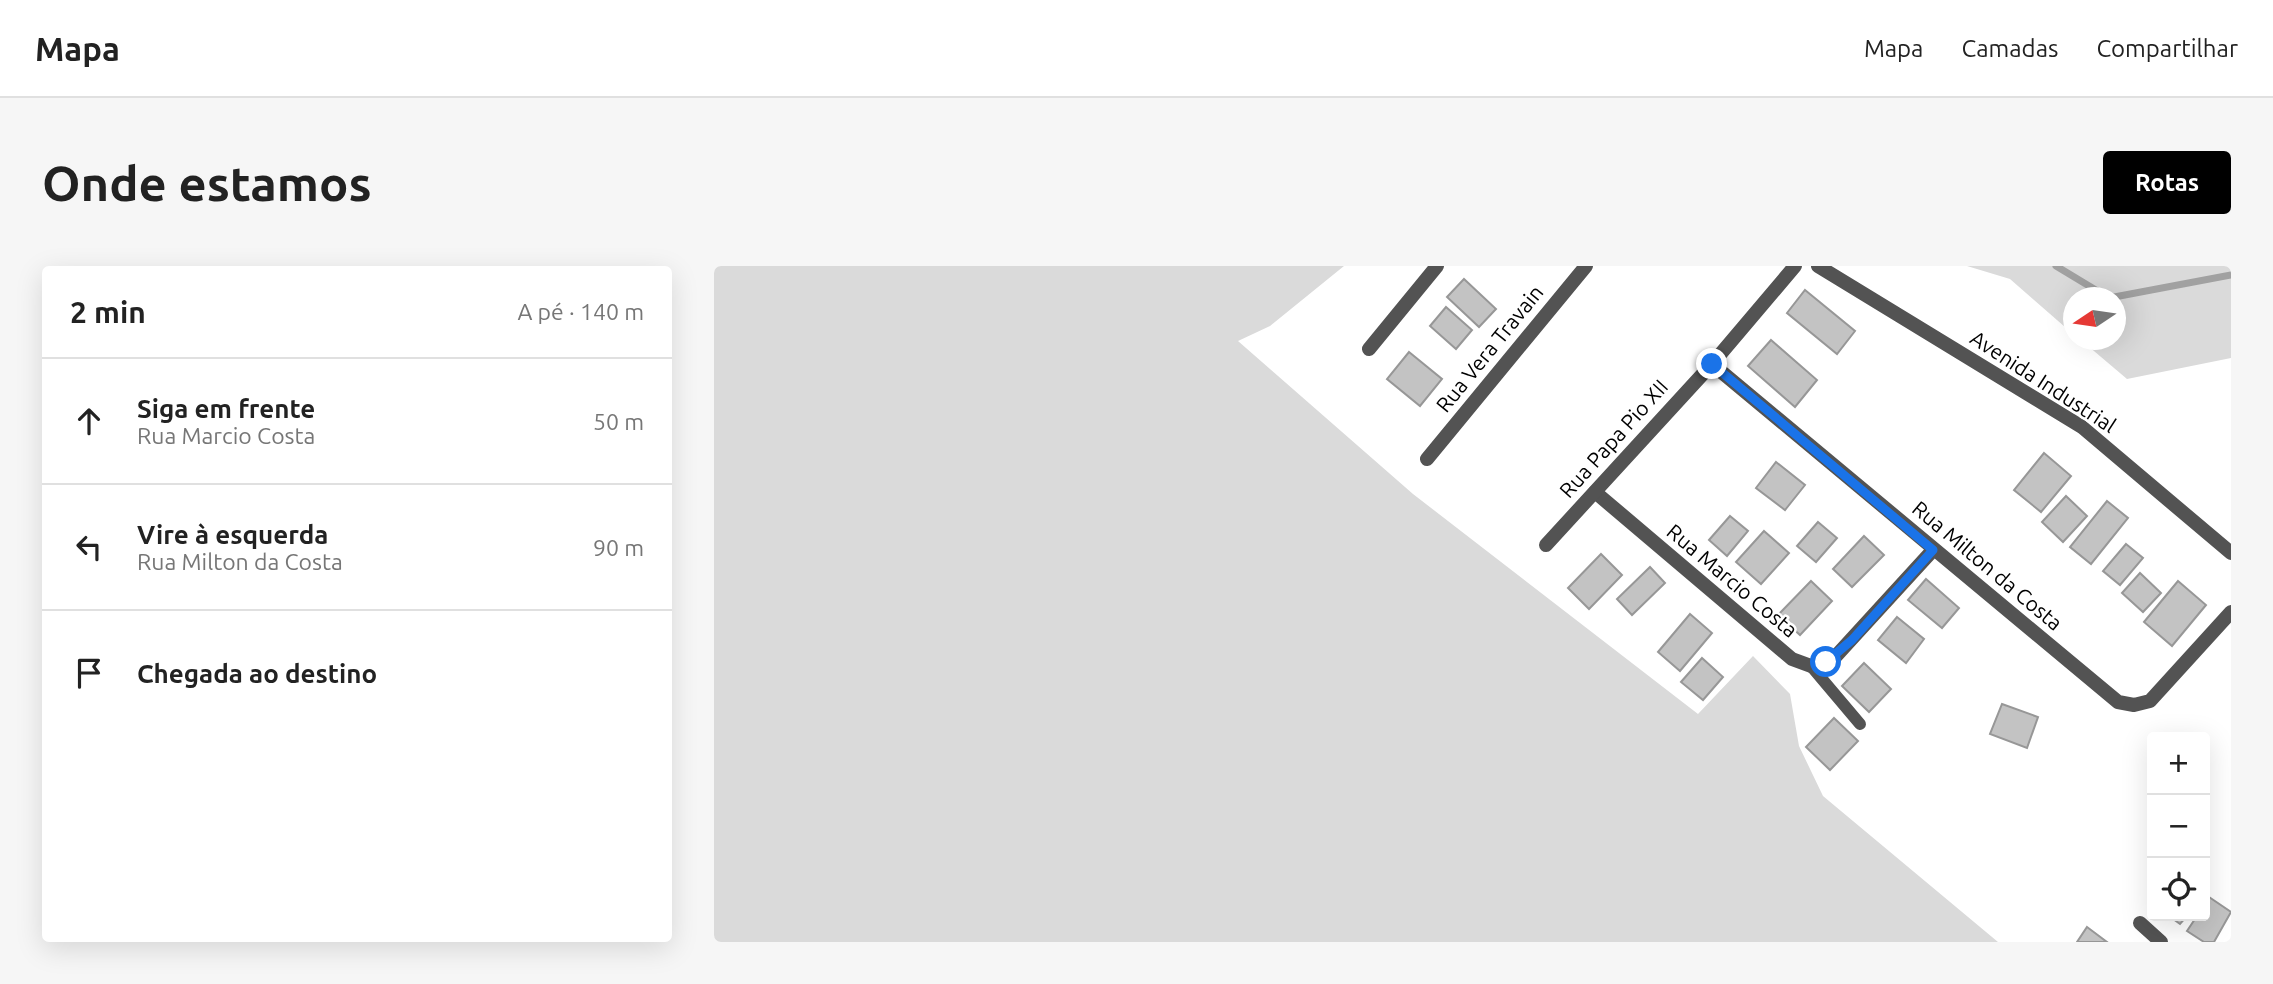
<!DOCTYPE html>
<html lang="pt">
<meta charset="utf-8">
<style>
:root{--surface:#fff;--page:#f6f6f6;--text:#222;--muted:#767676;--line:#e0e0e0;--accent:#000}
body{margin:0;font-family:Ubuntu,sans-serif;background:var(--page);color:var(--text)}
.controls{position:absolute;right:21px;bottom:21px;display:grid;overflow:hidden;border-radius:7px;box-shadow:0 7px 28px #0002}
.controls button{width:63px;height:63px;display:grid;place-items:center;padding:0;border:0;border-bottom:2px solid var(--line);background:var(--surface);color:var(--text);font:35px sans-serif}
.compass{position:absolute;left:1349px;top:21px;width:63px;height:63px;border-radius:50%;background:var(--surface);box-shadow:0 7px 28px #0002;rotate:257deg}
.stop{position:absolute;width:21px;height:21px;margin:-16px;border:5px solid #1a73e8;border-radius:50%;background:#fff}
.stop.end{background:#1a73e8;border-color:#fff;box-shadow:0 2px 7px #0008}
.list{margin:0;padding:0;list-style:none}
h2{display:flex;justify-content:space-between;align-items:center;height:91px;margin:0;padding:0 28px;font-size:30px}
h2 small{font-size:23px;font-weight:400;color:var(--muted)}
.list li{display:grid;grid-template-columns:46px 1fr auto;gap:21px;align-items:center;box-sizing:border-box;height:126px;padding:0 28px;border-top:2px solid var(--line)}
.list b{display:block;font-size:26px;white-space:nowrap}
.list p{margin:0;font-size:23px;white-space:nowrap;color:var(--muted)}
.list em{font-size:23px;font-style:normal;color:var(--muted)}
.icon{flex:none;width:38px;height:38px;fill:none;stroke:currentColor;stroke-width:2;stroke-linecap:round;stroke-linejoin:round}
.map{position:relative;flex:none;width:1517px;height:676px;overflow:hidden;border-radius:7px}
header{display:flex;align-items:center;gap:42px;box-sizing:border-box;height:98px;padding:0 35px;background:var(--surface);border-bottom:2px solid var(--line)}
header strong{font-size:33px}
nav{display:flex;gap:38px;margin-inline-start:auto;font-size:24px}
.intro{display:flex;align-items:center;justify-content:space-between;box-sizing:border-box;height:168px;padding:0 42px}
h1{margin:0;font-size:49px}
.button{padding:18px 32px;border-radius:7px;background:var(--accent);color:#fff;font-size:24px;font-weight:700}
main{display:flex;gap:42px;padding:0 42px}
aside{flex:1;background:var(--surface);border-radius:7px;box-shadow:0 7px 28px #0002}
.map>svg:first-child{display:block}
.green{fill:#dadada}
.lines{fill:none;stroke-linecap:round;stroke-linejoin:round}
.stream{stroke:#a1a1a1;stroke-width:7}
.building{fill:#c3c3c3;stroke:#979797;stroke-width:2}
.lane{stroke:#535353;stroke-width:12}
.street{stroke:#535353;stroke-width:14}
.route{stroke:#1a73e8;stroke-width:9}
.labels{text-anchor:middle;stroke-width:5;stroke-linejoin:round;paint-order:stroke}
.street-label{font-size:21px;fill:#000;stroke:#fff}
</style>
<header>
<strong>Mapa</strong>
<nav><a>Mapa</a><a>Camadas</a><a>Compartilhar</a></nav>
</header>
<div class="intro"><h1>Onde estamos</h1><a class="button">Rotas</a></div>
<main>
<aside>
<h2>2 min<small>A pé · 140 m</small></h2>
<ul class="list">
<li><svg class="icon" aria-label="ahead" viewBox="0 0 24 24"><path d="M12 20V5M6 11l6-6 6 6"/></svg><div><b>Siga em frente</b><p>Rua Marcio Costa</p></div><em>50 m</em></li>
<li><svg class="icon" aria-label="left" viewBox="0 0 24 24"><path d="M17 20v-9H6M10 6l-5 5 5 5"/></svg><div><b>Vire à esquerda</b><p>Rua Milton da Costa</p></div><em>90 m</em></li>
<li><svg class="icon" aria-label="arrive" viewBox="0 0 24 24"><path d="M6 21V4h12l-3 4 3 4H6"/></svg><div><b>Chegada ao destino</b></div></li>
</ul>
</aside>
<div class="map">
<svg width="1517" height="676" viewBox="0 0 1517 676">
<rect width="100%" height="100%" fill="#fff"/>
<!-- green -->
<g class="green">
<polygon points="0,0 630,0 556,60 524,75 699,228 984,448 1039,390 1076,428 1085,480 1109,530 1284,676 0,676"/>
<polygon points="1253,0 1517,0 1517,92 1413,113 1367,74 1402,74 1402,32 1360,32 1359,68 1296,13"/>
</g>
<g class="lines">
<!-- stream -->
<g class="stream">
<polyline points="1342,0 1395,32"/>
<polyline points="1395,32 1517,9"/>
</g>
</g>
<!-- building -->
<g class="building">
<polygon points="750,13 782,43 765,61 733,31"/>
<polygon points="1091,24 1141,65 1123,88 1073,47"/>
<polygon points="732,41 758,64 742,83 716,60"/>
<polygon points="1057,74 1103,114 1081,141 1034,100"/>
<polygon points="695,86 728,113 706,140 673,113"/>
<polygon points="1330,187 1357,210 1327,246 1300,224"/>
<polygon points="1062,196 1091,219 1071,244 1042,222"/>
<polygon points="1352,230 1373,250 1349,276 1328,256"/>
<polygon points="1393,235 1414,252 1377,298 1356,281"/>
<polygon points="1016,250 1034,265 1013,290 995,274"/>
<polygon points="1104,256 1123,272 1102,296 1083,280"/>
<polygon points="1050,265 1075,287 1047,318 1022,296"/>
<polygon points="1150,270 1170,289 1138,321 1119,303"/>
<polygon points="1412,278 1429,292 1406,319 1389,305"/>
<polygon points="887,288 908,309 875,343 854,322"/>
<polygon points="936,301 951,317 918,349 903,333"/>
<polygon points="1426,307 1447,327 1429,346 1408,327"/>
<polygon points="1212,313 1245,342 1228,362 1194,334"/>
<polygon points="1097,315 1118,335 1086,369 1064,349"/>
<polygon points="1464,315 1492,339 1458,380 1430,356"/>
<polygon points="976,348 998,367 966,405 944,386"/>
<polygon points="1183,351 1210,373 1192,397 1164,374"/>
<polygon points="988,392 1009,411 989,434 967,416"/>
<polygon points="1150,397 1177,423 1155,446 1128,420"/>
<polygon points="1288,438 1324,451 1313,482 1276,468"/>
<polygon points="1120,452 1144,475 1116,504 1092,481"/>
<polygon points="1495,631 1517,646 1500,676 1490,676 1473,665 1483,650 1491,650 1491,638"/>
<polygon points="1455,650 1473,650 1466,658"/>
<polygon points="1373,661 1393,676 1363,676"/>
</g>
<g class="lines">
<!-- lane -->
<polyline class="lane" points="1097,400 1146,458"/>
<!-- street -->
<g class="street">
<polyline points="1104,0 1368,161 1517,287"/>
<polyline points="655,83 723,0"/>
<polyline points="998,98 1404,436 1420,439 1436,435 1517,346"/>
<polyline points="713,193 872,0"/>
<polyline points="881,226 1078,393 1097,400 1122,390 1219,284"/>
<polyline points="832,279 998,98 1081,0"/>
<polyline points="1426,657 1447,676"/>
</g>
</g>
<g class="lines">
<!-- route -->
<polyline class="route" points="998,98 1219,284 1138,374 1112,396"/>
</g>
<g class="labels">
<!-- street labels -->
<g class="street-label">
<text transform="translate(776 83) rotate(-51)" y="7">Rua Vera Travain</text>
<text transform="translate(1329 116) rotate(33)" y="7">Avenida Industrial</text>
<text transform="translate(900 173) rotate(-48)" y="7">Rua Papa Pio XII</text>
<text transform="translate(1273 300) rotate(40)" y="7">Rua Milton da Costa</text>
<text transform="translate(1018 315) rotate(40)" y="7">Rua Marcio Costa</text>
</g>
</g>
</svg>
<div class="controls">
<button>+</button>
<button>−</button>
<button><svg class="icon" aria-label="locate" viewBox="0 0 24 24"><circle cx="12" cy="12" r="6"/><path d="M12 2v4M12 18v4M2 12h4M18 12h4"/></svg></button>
</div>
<svg class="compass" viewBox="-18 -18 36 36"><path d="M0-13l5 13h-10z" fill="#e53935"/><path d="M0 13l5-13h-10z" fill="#767676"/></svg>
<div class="stop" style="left:1112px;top:396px"></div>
<div class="stop end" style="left:998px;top:98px"></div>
</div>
</main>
